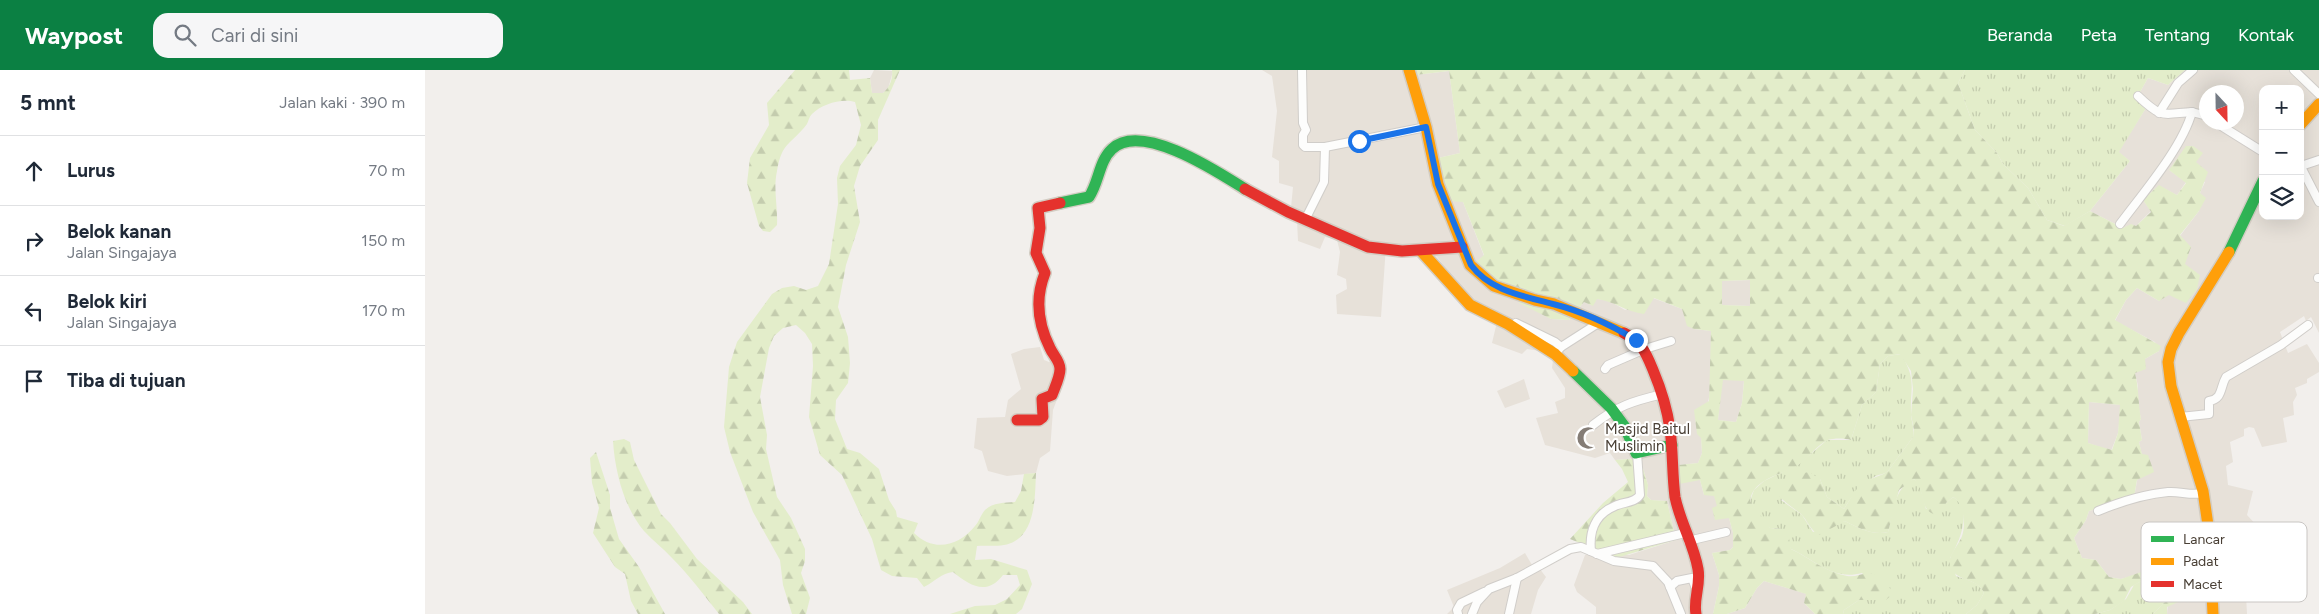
<!DOCTYPE html>
<html lang="id">
<meta charset="utf-8">
<style>
:root{--surface:#fff;--page:#f6f6f7;--text:#1f2937;--muted:#747a83;--line:#e0e1e3;--accent:#0b8043}
body{margin:0;font-family:Figtree,sans-serif;background:var(--page);color:var(--text)}
.controls{position:absolute;right:15px;top:15px;display:grid;overflow:hidden;border-radius:10px;box-shadow:0 5px 20px #0002}
.controls button{width:45px;height:45px;display:grid;place-items:center;padding:0;border:0;border-bottom:1px solid var(--line);background:var(--surface);color:var(--text);font:25px sans-serif}
.compass{position:absolute;left:1774px;top:15px;width:45px;height:45px;border-radius:50%;background:var(--surface);box-shadow:0 5px 20px #0002;rotate:158deg}
.stop{position:absolute;width:15px;height:15px;margin:-11px;border:4px solid #1a73e8;border-radius:50%;background:#fff}
.stop.end{background:#1a73e8;border-color:#fff;box-shadow:0 1px 5px #0008}
.list{margin:0;padding:0;list-style:none}
h2{display:flex;justify-content:space-between;align-items:center;height:65px;margin:0;padding:0 20px;font-size:21px}
h2 small{font-size:16px;font-weight:400;color:var(--muted)}
.list li{display:grid;grid-template-columns:32px 1fr auto;gap:15px;align-items:center;box-sizing:border-box;height:70px;padding:0 20px;border-top:1px solid var(--line)}
.list b{display:block;font-size:19px;white-space:nowrap}
.list p{margin:0;font-size:16px;white-space:nowrap;color:var(--muted)}
.list em{font-size:16px;font-style:normal;color:var(--muted)}
.icon{flex:none;width:28px;height:28px;fill:none;stroke:currentColor;stroke-width:2;stroke-linecap:round;stroke-linejoin:round}
.map{position:relative;flex:none;width:1894px;height:544px;overflow:hidden}
header{display:flex;align-items:center;gap:30px;box-sizing:border-box;height:70px;padding:0 25px;background:var(--accent);color:#fff}
header strong{font-size:24px}
nav{display:flex;gap:28px;margin-inline-start:auto;font-size:18px}
.search{width:350px;height:45px;background:var(--page);display:flex;align-items:center;gap:12px;box-sizing:border-box;padding:0 18px;border-radius:15px;color:var(--muted);font-size:19px}
main{display:flex}
aside{flex:1;background:var(--surface)}
.map>svg:first-child{display:block}
.residential{fill:#e7e1d9;fill-rule:evenodd}
.grass{fill:url(#grass-tufts)}
.forest{fill:url(#forest-firs);fill-rule:evenodd}
.lines{fill:none;stroke-linecap:round;stroke-linejoin:round}
.street-casing{stroke:#d0cdc9;stroke-width:10}
.fast-casing{stroke:#d3cdc3;stroke-width:14}
.slow-casing{stroke:#d3cdc3;stroke-width:14}
.jam-casing{stroke:#d3cdc3;stroke-width:14}
.street{stroke:#fdfdfc;stroke-width:8}
.fast{stroke:#30b455;stroke-width:11}
.slow{stroke:#ff9f0a;stroke-width:11}
.jam{stroke:#e5322d;stroke-width:11}
.route{stroke:#1a73e8;stroke-width:6}
.labels{text-anchor:middle;stroke-width:4;stroke-linejoin:round;paint-order:stroke}
.poi-label{font-size:15px;fill:#4a4036;stroke:#fff;text-anchor:start}
.key{fill:#fff;stroke:#c9c6c3;stroke-width:1}
.key-label{font-size:14px;fill:#4a4036}
</style>
<header>
<strong>Waypost</strong>
<div class="search"><svg class="icon" aria-label="search" viewBox="0 0 24 24"><circle cx="10" cy="10" r="6"/><path d="M15 15l6 6"/></svg>Cari di sini</div>
<nav><a>Beranda</a><a>Peta</a><a>Tentang</a><a>Kontak</a></nav>
</header>
<main>
<aside>
<h2>5 mnt<small>Jalan kaki · 390 m</small></h2>
<ul class="list">
<li><svg class="icon" aria-label="ahead" viewBox="0 0 24 24"><path d="M12 20V5M6 11l6-6 6 6"/></svg><div><b>Lurus</b></div><em>70 m</em></li>
<li><svg class="icon" aria-label="right" viewBox="0 0 24 24"><path d="M7 20v-9h11M14 6l5 5-5 5"/></svg><div><b>Belok kanan</b><p>Jalan Singajaya</p></div><em>150 m</em></li>
<li><svg class="icon" aria-label="left" viewBox="0 0 24 24"><path d="M17 20v-9H6M10 6l-5 5 5 5"/></svg><div><b>Belok kiri</b><p>Jalan Singajaya</p></div><em>170 m</em></li>
<li><svg class="icon" aria-label="arrive" viewBox="0 0 24 24"><path d="M6 21V4h12l-3 4 3 4H6"/></svg><div><b>Tiba di tujuan</b></div></li>
</ul>
</aside>
<div class="map">
<svg width="1894" height="544" viewBox="0 0 1894 544">
<defs>
<pattern id="grass-tufts" width="24" height="20" patternUnits="userSpaceOnUse" patternTransform="scale(1.25)"><rect width="24" height="20" fill="#e3edca"/><path d="M3 7l-1-3M5 7V3M7 7l1-3M15 17l-1-3M17 17v-4M19 17l1-3" fill="none" stroke="#c4ccae"/></pattern>
<pattern id="forest-firs" width="22" height="20" patternUnits="userSpaceOnUse" patternTransform="scale(1.25)"><rect width="22" height="20" fill="#e3edca"/><path d="M5 1l3.5 6h-7zM16 11l3.5 6h-7z" fill="#c4ccae"/></pattern>
</defs>
<rect width="100%" height="100%" fill="#f2efec"/>
<!-- residential -->
<g class="residential">
<polygon points="449,0 468,1 463,19 458,23 447,23 445,8"/>
<polygon points="837,0 990,0 991,5 1024,1 1035,83 1013,88 1038,132 1059,186 1051,192 1074,212 1126,249 1144,250 1159,232 1172,229 1183,230 1200,240 1228,228 1257,239 1269,259 1286,261 1286,317 1276,368 1277,383 1273,393 1253,395 1275,410 1279,425 1289,425 1293,436 1304,448 1308,463 1308,477 1305,480 1287,483 1294,505 1294,516 1288,544 1171,544 1171,537 1152,522 1149,515 1160,485 1171,482 1204,485 1251,470 1242,431 1226,430 1222,426 1223,415 1215,388 1190,390 1185,383 1170,388 1120,375 1111,348 1133,343 1130,332 1140,328 1140,318 1127,298 1128,290 1115,281 1102,279 1097,284 1067,273 1072,252 1070,245 1042,226 1012,187 995,176 961,176 956,247 912,244 911,225 922,219 921,209 912,205 915,182 912,170 900,167 895,179 873,171 872,151 865,148 868,117 854,113 854,91 847,87 852,41 847,6"/>
<path d="M1760 0H1894V263L1886 247 1881 251 1879 246 1855 262 1863 283 1882 274 1894 293V302L1882 309V313L1870 318 1872 325 1868 332 1869 345 1858 348 1862 372 1837 377 1829 358 1824 357 1819 359V366L1805 372 1808 392 1801 396 1803 415 1828 421 1822 445 1835 459 1828 473 1817 470 1811 478 1810 485V517L1821 525 1822 544H1742L1747 495 1696 509 1684 507 1671 490 1657 488 1649 468 1661 450 1664 441 1709 427 1717 385 1714 372 1717 370 1714 352 1716 349 1712 331 1713 316 1710 303 1720 289 1734 281 1730 272 1690 251 1701 230 1712 218 1734 231 1760 194 1755 166 1774 141 1775 123 1780 112 1744 100 1761 112 1752 125 1734 116 1718 130 1726 141 1711 156 1706 155 1698 158 1665 141 1705 91 1693 82 1721 38 1711 29 1723 8 1743 15ZM1838 19H1875V146H1838ZM1782 22H1812V52H1782Z"/>
<polygon points="1326,210 1325,236 1297,235 1297,211"/>
<polygon points="615,277 619,290 624,292 632,287 635,307 639,311 628,340 625,381 615,388 611,403 582,406 563,401 557,381 549,378 552,348 580,347 583,330 596,319 586,284 599,279"/>
<polygon points="1099,309 1105,329 1080,338 1072,321"/>
<polygon points="1297,310 1319,310 1317,333 1311,352 1293,350"/>
<polygon points="1664,332 1696,335 1693,363 1686,381 1663,373"/>
<polygon points="1100,483 1107,495 1111,494 1121,507 1113,520 1106,544 1022,544 1029,537 1022,520 1075,498"/>
<polygon points="1339,511 1382,524 1379,533 1390,544 1302,544 1320,538 1332,518"/>
</g>
<!-- grass -->
<g class="grass">
<polygon points="1540,0 1760,0 1743,15 1723,8 1711,29 1721,38 1694,82 1705,91 1665,141 1640,156 1622,150 1603,118 1578,94 1572,83 1550,60 1533,13"/>
<path d="M1476 284C1492 311 1485 315 1486 344 1486 352 1490 358 1488 367L1463 401C1459 405 1454 404 1449 407 1436 416 1427 425 1419 439L1402 427 1395 409 1356 430 1377 445 1388 462 1420 451C1433 458 1449 466 1463 462 1468 443 1469 417 1489 409L1494 413 1501 439 1521 433 1528 427C1549 440 1534 472 1525 488L1531 506C1542 510 1555 512 1559 523L1552 535 1541 544H1418L1419 540 1434 530H1461L1437 503C1408 511 1390 490 1366 479L1357 459 1345 458 1340 454 1325 431 1329 420 1339 411 1374 394 1402 370H1426L1437 335 1451 322 1455 294 1463 286Z"/>
<path d="M1737 500 1748 502C1755 520 1740 532 1728 544H1670L1685 540 1701 529 1709 515Z"/>
</g>
<!-- forest -->
<g class="forest">
<path d="M370 0H424L425 10 445 8 447 23H458C465 17 468 9 467 0H475L453 50V70L435 96 429 116 435 152 421 195 413 237 423 267 425 293 423 313 411 330 410 349 422 379 435 383 454 399 464 430 471 441 472 447 493 453 489 463C508 482 533 477 550 456 554 452 556 444 560 440 568 432 580 433 590 432L596 421 599 404 611 403C610 423 611 459 590 471 579 478 564 475 552 476L550 490 566 489 602 500 607 514 597 539 591 544H525L550 536 570 535 582 529 595 515 592 505H578C562 526 545 516 528 502 517 503 509 512 499 517L492 508 467 506 456 500 447 469 417 405 395 385 384 347 388 296 387 274 380 263 371 255 358 258 349 266 344 278 335 327 342 365 341 379 352 427 366 448 380 479V491L376 503 385 528 381 544H367L358 515 355 490 328 442 305 382 299 357 304 297 312 272 347 224 357 218 369 216 381 220 393 216 404 194 413 134 412 108 415 96 431 75 436 55 430 32C417 28 397 34 387 44 384 47 384 50 382 54 366 75 357 71 352 101 348 119 353 137 352 155L345 162 338 161 334 156 322 113 325 88 344 55 342 33Z"/>
<path d="M990 0H1540L1533 13 1550 60 1572 83 1578 94 1603 118 1622 150 1639 156 1665 141 1698 158 1706 154 1711 156 1726 142 1718 130 1734 115 1752 125 1761 113 1744 100 1761 76H1768L1778 83 1771 92 1783 102 1775 123 1781 128 1774 141 1755 165 1766 177 1760 194 1775 205 1772 219 1761 233 1744 225 1734 231 1712 218 1701 230 1690 250 1736 276 1734 281 1720 289 1721 299 1710 303C1714 318 1713 333 1716 349L1714 352 1717 370 1714 372 1717 384 1723 385 1729 402 1712 410 1709 427 1664 441 1661 450 1649 468 1657 488 1671 490 1684 507 1696 509 1722 500 1719 483 1733 477 1747 495 1760 491 1764 509 1760 529 1742 537V544H1728C1740 532 1755 520 1748 502L1737 500 1727 505 1706 517 1699 531 1685 540 1670 544H1541L1552 535 1559 523C1553 507 1530 513 1525 495 1522 486 1534 475 1537 466 1541 455 1539 433 1528 427L1521 433 1518 441 1511 445C1493 440 1501 419 1489 409L1474 420 1463 462C1449 466 1433 458 1420 451L1394 465C1385 460 1383 451 1376 444 1366 436 1357 431 1349 420 1356 407 1370 404 1384 402L1395 409 1402 427 1419 439C1425 430 1430 419 1438 413 1446 407 1456 407 1463 401L1488 367 1489 360 1486 345 1488 319 1486 301 1475 284 1463 286 1455 294 1451 322 1437 335 1426 370C1419 368 1409 368 1403 370 1393 374 1384 387 1376 393 1360 405 1328 407 1325 431L1345 458 1358 459 1363 463 1366 479C1385 488 1400 502 1422 506 1431 508 1440 501 1449 504 1457 507 1465 517 1468 524L1461 530H1434L1419 540 1418 544H1390L1379 533 1381 524 1339 511 1332 518 1320 538 1302 544H1288L1294 516V505L1287 483 1305 480 1308 477V463L1304 448 1290 450 1287 438 1292 436 1289 426 1279 425 1275 410 1254 414 1253 395 1273 393 1277 383 1276 368 1272 364 1269 340 1284 331 1286 261 1269 259 1262 256 1257 239 1229 228 1219 244C1201 242 1189 231 1172 229L1168 236 1159 232 1144 250 1126 249 1094 233 1093 219C1077 213 1059 208 1051 192L1059 185 1038 132 1024 131 1013 88 1035 83 1024 1 991 5ZM1325 210V236L1297 235V211ZM1298 310 1319 311 1317 333 1311 352 1293 350ZM1664 332 1695 335 1693 363 1687 380 1663 373Z"/>
<path d="M199 369 205 372 209 390 236 444 245 453 272 489 318 532 327 544H294C279 525 264 505 247 488 238 478 228 471 219 461 199 437 190 402 188 371Z"/>
<polygon points="171,382 185,425 185,438 194,469 214,497 240,544 213,544 206,531 200,504 190,497 168,463 174,438 167,413 165,388"/>
<polygon points="1215,388 1223,415 1222,426 1226,430 1242,431 1251,470 1191,488 1145,469 1178,433 1203,412 1197,399 1190,390"/>
</g>
<g class="lines">
<defs>
<g id="street">
<polyline points="877,0 878,53 881,60 878,65 878,75 880,77 900,77 1001,57"/>
<polyline points="1869,0 1894,24"/>
<path d="M1713 26C1737 49 1737 44 1767 42"/>
<polyline points="1734,43 1753,13 1768,0"/>
<polyline points="1790,52 1838,82"/>
<polyline points="1875,95 1894,132"/>
<polyline points="1876,96 1894,90"/>
<polyline points="880,150 899,112 900,77"/>
<path d="M1695 154C1718 123 1757 78 1767 42L1782 46"/>
<polyline points="1893,208 1894,208"/>
<polyline points="1091,253 1130,272 1136,277 1130,284"/>
<polyline points="1136,277 1175,252"/>
<polyline points="1180,299 1183,295 1220,279 1246,271"/>
<path d="M1755 347 1784 344V331C1798 329 1795 317 1801 307L1856 275 1883 255"/>
<path d="M1168 355C1192 336 1208 331 1238 324"/>
<path d="M1673 441C1695 432 1720 424 1743 422 1755 421 1766 426 1778 423"/>
<polyline points="1263,471 1301,462"/>
<path d="M1166 481C1164 462 1170 444 1190 436 1198 432 1210 433 1215 425L1212 383"/>
<polyline points="1172,484 1260,463"/>
<polyline points="1245,517 1252,511 1267,508 1270,516"/>
<polyline points="1033,544 1032,540 1036,533 1059,522"/>
<polyline points="1047,544 1052,532 1064,519 1092,508 1145,479 1156,477 1189,491 1228,496 1243,512 1256,544"/>
<polyline points="1084,544 1092,508"/>
</g>
<g id="fast">
<path d="M635 133 664 127C674 112 674 91 687 79 716 51 793 102 820 119"/>
<polyline points="1804,182 1838,111"/>
<polyline points="1148,301 1186,338 1200,357 1211,383 1247,375"/>
</g>
<g id="slow">
<polyline points="984,0 1001,57 1013,114 1045,195 1069,216 1110,230 1129,234 1199,263"/>
<polyline points="1875,55 1894,34"/>
<polyline points="997,182 1045,235 1083,254 1130,284 1148,301"/>
<polyline points="1788,544 1784,462 1778,421 1746,316 1743,292 1746,279 1754,263 1804,182"/>
</g>
<g id="jam">
<polyline points="820,119 863,142 943,177 977,181 1037,177"/>
<path d="M1199 263C1217 272 1221 283 1228 300 1236 319 1242 338 1245 359 1248 381 1247 404 1250 427 1255 452 1269 475 1273 499 1276 515 1268 529 1271 544"/>
<path d="M592 350H614L618 347 617 329 627 325C630 317 635 307 635 299 635 291 628 285 625 278 613 254 610 228 620 203L611 183 615 158 613 138 635 133"/>
</g>
</defs>
<!-- street casing -->
<use href="#street" class="street-casing"/>
<!-- fast casing -->
<use href="#fast" class="fast-casing"/>
<!-- slow casing -->
<use href="#slow" class="slow-casing"/>
<!-- jam casing -->
<use href="#jam" class="jam-casing"/>
<!-- street -->
<use href="#street" class="street"/>
<!-- fast -->
<use href="#fast" class="fast"/>
<!-- slow -->
<use href="#slow" class="slow"/>
<!-- jam -->
<use href="#jam" class="jam"/>
</g>
<g class="lines">
<!-- route -->
<path class="route" d="M934 71 1001 57 1013 114 1046 195C1065 221 1099 226 1128 234 1156 241 1186 255 1211 270"/>
</g>
<!-- icons -->
<defs>
<symbol id="mosque-bare" viewBox="-9 -9 18 18"><path d="M3.5-4.9A6 6 0 1 0 3.5 4.9A5 5 0 1 1 3.5-4.9Z" fill="#857d76" stroke="#fff" stroke-width="2.5" paint-order="stroke"/></symbol>
</defs>
<g fill-rule="evenodd">
<use href="#mosque-bare" x="1147" y="352" width="32" height="32"/>
</g>
<g class="labels">
<!-- poi labels -->
<g class="poi-label">
<text x="1180" y="364">Masjid Baitul<tspan x="1180" dy="17">Muslimin</tspan></text>
</g>
</g>
<!-- legend -->
<rect x="1716" y="452" width="166" height="80" rx="8" class="key"/>
<rect x="1726" y="466" width="23" height="6" fill="#30b455"/>
<rect x="1726" y="488" width="23" height="7" fill="#ff9f0a"/>
<rect x="1726" y="511" width="23" height="6" fill="#e5322d"/>
<g class="key-label">
<text x="1758" y="474">Lancar</text>
<text x="1758" y="496">Padat</text>
<text x="1758" y="519">Macet</text>
</g>
</svg>
<div class="controls">
<button>+</button>
<button>−</button>
<button><svg class="icon" aria-label="layers" viewBox="0 0 24 24"><path d="M12 4l9 5-9 5-9-5zM3 14l9 5 9-5"/></svg></button>
</div>
<svg class="compass" viewBox="-18 -18 36 36"><path d="M0-13l5 13h-10z" fill="#e53935"/><path d="M0 13l5-13h-10z" fill="#747a83"/></svg>
<div class="stop" style="left:934px;top:71px"></div>
<div class="stop end" style="left:1211px;top:270px"></div>
</div>
</main>
